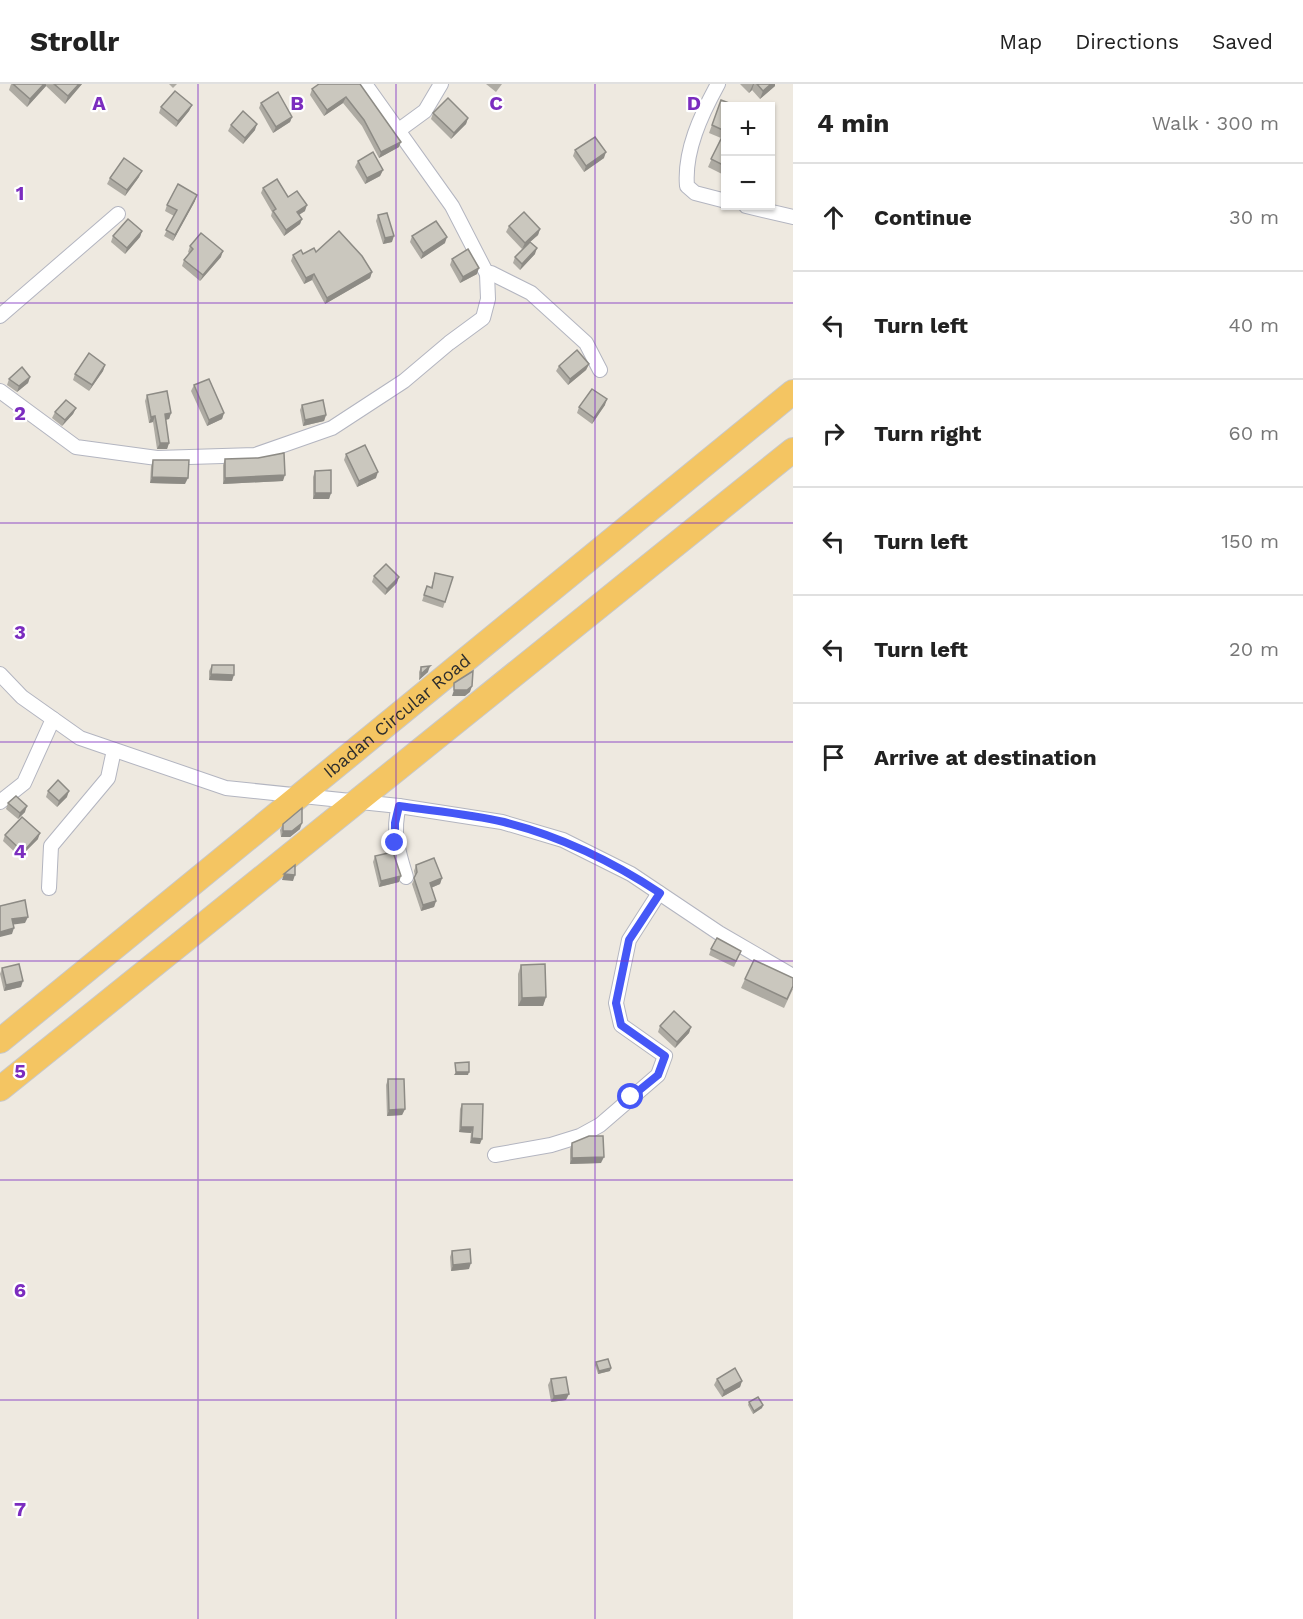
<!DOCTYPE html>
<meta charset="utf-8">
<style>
:root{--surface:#fff;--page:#f2f2f2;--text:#222;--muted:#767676;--line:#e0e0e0}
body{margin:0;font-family:"Work Sans",sans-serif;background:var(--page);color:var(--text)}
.controls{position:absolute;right:18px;top:18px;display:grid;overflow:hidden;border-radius:0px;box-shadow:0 2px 4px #0004}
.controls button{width:54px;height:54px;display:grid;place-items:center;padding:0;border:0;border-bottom:2px solid var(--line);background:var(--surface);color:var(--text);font:30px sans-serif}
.stop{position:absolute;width:18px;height:18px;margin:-14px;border:4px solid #4557f6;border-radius:50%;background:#fff}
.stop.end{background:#4557f6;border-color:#fff;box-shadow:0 2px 6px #0008}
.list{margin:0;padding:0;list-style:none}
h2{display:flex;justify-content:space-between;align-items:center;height:78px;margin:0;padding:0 24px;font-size:26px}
h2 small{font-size:20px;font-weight:400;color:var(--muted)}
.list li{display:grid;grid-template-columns:39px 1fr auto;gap:18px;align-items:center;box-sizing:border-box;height:108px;padding:0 24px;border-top:2px solid var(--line)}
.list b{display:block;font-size:22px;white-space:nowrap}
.list em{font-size:20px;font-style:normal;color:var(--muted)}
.icon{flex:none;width:33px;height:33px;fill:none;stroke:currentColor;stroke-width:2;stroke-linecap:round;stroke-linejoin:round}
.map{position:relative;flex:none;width:793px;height:1535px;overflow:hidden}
header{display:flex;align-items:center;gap:36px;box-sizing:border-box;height:84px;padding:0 30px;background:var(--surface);border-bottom:2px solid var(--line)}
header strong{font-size:28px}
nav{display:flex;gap:33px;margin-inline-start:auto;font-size:21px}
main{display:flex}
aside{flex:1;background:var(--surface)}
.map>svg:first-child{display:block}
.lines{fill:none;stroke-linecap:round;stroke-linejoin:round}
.minor-casing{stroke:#b3b5c0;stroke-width:16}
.trunk-casing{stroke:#c8c8c8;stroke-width:26}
.minor{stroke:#fff;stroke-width:14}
.trunk{stroke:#f4c562;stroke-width:24}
.wall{fill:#aeaba3}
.shaded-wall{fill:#8d8b85}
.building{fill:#cac7be;stroke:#8d8b85;stroke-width:1.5}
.route{stroke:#4557f6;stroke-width:8}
.grid{fill:none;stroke:#7b2cbf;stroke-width:1.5;stroke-opacity:0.55}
.labels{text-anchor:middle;stroke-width:4.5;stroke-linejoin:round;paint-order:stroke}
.street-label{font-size:18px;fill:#2d2d2d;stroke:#fff}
.grid-label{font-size:20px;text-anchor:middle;font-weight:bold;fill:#7b2cbf;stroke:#fff;stroke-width:4.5;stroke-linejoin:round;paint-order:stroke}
</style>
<header>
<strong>Strollr</strong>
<nav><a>Map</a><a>Directions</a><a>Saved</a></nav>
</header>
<main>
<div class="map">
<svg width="793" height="1535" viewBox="0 0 793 1535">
<rect width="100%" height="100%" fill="#eee9e0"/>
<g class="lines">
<defs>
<g id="minor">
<path d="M718 0C701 31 684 67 687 102L695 109 726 117"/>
<polyline points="399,46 425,27 441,0"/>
<polyline points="746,122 793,133"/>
<polyline points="487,190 491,189 531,209 586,259 600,286"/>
<polyline points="0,232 118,130"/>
<polyline points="0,307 76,363 157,374 255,371 332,344 404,297 449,259 483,234 488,215 487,190 452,122 365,0"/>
<polyline points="0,590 22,613 80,654 226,704 399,722 502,738 563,756 631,790 719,849 793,892"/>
<polyline points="0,718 24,699 53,635"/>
<path d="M399 722C392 749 398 767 406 793"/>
<polyline points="49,804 51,762 108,694 114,666"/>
<polyline points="495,1071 551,1061 580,1052 600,1041 658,991 665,972 621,941 616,919 629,856 659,809"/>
</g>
<g id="trunk">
<path id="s1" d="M0 957 793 308"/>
<polyline points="0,1005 793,366"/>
</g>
</defs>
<!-- minor casing -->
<use href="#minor" class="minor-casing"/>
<!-- trunk casing -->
<use href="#trunk" class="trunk-casing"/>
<!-- minor -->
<use href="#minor" class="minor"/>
<!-- trunk -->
<use href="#trunk" class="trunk"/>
</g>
<!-- wall -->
<g class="wall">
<polygon points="11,0 82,0 65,20 46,2 27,23 9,6"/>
<polygon points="169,0 177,0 173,4"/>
<polygon points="360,0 399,63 379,74 362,42 343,19 324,32 310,11 312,5"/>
<polygon points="486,0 502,0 496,8"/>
<polygon points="740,0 775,0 775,2 760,15 752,6 749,9"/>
<polygon points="721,16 726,22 726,82 722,90 708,83 721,54 709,49"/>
<polygon points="261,19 292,33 290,38 273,49 259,24"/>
<polygon points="192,21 189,27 176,43 159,29 161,23"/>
<polygon points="433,29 468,34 466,40 451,55 431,35"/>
<polygon points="231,41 255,46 243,60 228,47"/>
<polygon points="575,66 604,74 584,88 573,72"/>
<polygon points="358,77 383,86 380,92 365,100 355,83"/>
<polygon points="139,93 125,112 107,100 110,94"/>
<polygon points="263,104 288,113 305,127 299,131 302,135 300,140 284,152 271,132 272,128 261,109"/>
<polygon points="195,117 173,157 164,152 174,132 165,127 167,121"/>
<polygon points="378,131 392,158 383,160 376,137"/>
<polygon points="509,142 540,145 538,151 522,165 506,148"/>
<polygon points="142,147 140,153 125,170 111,158 113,152"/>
<polygon points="412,152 445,159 421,175 410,158"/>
<polygon points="190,162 221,173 200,197 182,182 184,176 189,169 188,168"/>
<polygon points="316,168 372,188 370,194 325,220 312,196 304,200 291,177 293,171 303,170"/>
<polygon points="535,170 520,186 513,179 515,173"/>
<polygon points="452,175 477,190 460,199 450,181"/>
<polygon points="589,280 586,286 568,301 556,287 559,282"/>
<polygon points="105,281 103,287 89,307 73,296 75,290"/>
<polygon points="30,293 28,299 17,308 7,301 9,295"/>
<polygon points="194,301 224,329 222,335 207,342 191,307"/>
<polygon points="147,311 171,329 169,335 166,336 169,359 167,365 157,365 153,338 149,339 145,317"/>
<polygon points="302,321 326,331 324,337 303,342 300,326"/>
<polygon points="605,321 592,340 577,329 579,323"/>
<polygon points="76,324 73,330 62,342 52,334 55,328"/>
<polygon points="346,370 376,394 357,403 344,376"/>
<polygon points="225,375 283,397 223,400 223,381"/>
<polygon points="153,376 185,400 150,399 151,382"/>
<polygon points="315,387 331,409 329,415 313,415 313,393"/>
<polygon points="435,489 453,493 443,524 422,517 427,502 431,504"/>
<polygon points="374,492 397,499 385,511 372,498"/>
<polygon points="212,581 232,597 209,596 209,587"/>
<polygon points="421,583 428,588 419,596 419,588"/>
<polygon points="48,707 67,713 57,723 46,713"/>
<polygon points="8,719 25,728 18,735 6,725"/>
<polygon points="283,740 300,745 290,753 281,753 280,746"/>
<polygon points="5,751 38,755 20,773 3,757"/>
<polygon points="375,772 399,798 379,803 373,778"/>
<polygon points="416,781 442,794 440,800 431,804 436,817 434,823 421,827 412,800 415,793 414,787"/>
<polygon points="711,865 741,867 734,883 709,871"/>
<polygon points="521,881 546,913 543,922 518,922 518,890"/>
<polygon points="2,884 21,903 4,907 0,890"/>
<polygon points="745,895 793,905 784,924 741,904"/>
<polygon points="660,942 691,943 689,949 675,964 658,948"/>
<polygon points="388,995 405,1025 402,1031 387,1032 386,1001"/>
<polygon points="462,1020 480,1060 470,1059 471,1049 459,1048 460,1025"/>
<polygon points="572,1059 601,1079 570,1080 570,1065"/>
<polygon points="452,1167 469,1185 451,1187 450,1173"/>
<polygon points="596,1278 611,1284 610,1287 598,1290 595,1281"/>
<polygon points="551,1295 566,1316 551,1318 548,1301"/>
<polygon points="717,1295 742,1297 740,1303 722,1313 714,1301"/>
<polygon points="749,1318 763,1321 762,1324 753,1330 748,1321"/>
</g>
<!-- shaded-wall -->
<g class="shaded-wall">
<polygon points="44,0 46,0 46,2 27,23 30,15"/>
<polygon points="79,0 82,0 65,20 68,12"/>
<polygon points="753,0 754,0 752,6 749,9"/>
<polygon points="771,0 775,0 775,2 760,15 763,7"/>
<polygon points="346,13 343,19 324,32 327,26"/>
<polygon points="192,21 189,27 176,43 178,37"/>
<polygon points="292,33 290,38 273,49 276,43"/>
<polygon points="468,34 466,40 451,55 454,49"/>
<polygon points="257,40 255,46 243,60 245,54"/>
<polygon points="401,58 399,63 379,74 381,68"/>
<polygon points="606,68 604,74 584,88 586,82"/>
<polygon points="383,86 380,92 365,100 367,94"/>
<polygon points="142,87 139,93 125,112 127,106"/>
<polygon points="197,111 195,117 173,157 175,151"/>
<polygon points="307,121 305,127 295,133 297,128"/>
<polygon points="302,135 300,140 284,152 286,146"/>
<polygon points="540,145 538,151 522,165 525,159"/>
<polygon points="142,147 140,153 125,170 127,164"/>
<polygon points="394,152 392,158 383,160 385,154"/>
<polygon points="447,153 445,159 421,175 423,169"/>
<polygon points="537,164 535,170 520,186 522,180"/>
<polygon points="223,167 221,173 200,197 203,191"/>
<polygon points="479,184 477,190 460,199 463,193"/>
<polygon points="372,188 370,194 325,220 327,214"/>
<polygon points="314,190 312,196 304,200 306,194"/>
<polygon points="589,280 586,286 568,301 570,295"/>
<polygon points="105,281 103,287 89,307 92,301"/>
<polygon points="30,293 28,299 17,308 19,302"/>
<polygon points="607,315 605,321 592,340 594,334"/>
<polygon points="76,324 73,330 62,342 65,336"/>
<polygon points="171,329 169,335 163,336 165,330"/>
<polygon points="224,329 222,335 207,342 209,336"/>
<polygon points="326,331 324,337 303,342 305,336"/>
<polygon points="155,332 153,338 149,339 151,333"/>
<polygon points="160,359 169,359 167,365 157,365"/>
<polygon points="378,388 376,394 357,403 359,397"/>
<polygon points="285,391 283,397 223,400 225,394"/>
<polygon points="152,393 188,394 185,400 150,399"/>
<polygon points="315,409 331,409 329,415 313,415"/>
<polygon points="399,493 397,499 385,511 387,505"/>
<polygon points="430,582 428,588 419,596 421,590"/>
<polygon points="211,590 234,591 232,597 209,596"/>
<polygon points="472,602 470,608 465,612 452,612 454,606"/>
<polygon points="69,707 67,713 57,723 59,717"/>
<polygon points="27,722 25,728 18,735 20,729"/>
<polygon points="302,739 300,745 290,753 281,753 283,747"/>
<polygon points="40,749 38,755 20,773 23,768"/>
<polygon points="284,790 295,791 293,797 282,796"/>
<polygon points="401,792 399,798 379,803 381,797"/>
<polygon points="442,794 440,800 428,805 430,799"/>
<polygon points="436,817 434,823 421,827 423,821"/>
<polygon points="28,833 25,839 10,841 12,835"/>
<polygon points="14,844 12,850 0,853 0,848"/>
<polygon points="23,897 21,903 4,907 6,901"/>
<polygon points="546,913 543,922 518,922 522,914"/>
<polygon points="691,943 689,949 675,964 677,958"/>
<polygon points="456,988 469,988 468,991 454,991"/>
<polygon points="405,1025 402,1031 387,1032 389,1026"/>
<polygon points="461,1043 473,1043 471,1049 459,1048"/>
<polygon points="472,1054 482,1055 480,1060 470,1059"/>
<polygon points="604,1073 601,1079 570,1080 572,1074"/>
<polygon points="471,1179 469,1185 451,1187 453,1181"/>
<polygon points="611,1284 610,1287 598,1290 599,1287"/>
<polygon points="742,1297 740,1303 722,1313 724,1307"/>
<polygon points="569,1310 566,1316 551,1318 554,1312"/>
<polygon points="763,1321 762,1324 753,1330 754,1327"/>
</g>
<!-- building -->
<g class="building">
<polygon points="13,0 44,0 30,15"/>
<polygon points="54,0 79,0 68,12"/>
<polygon points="319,0 360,0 401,58 381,68 364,36 346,13 327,26 312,5"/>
<polygon points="757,0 771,0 763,7"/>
<polygon points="175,7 192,21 178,37 161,23"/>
<polygon points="278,8 292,33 276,43 261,19"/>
<polygon points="448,14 468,34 454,49 433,29"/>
<polygon points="721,16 737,22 726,22 726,80 725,82 711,75 725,47 712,41"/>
<polygon points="243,27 257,40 245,54 231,41"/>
<polygon points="595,53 606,68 586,82 575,66"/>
<polygon points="373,68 383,86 367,94 358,77"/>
<polygon points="124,74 142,87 127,106 110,94"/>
<polygon points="277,95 288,113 297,107 307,121 297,128 302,135 286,146 273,127 276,125 263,104"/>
<polygon points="178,100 197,111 175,151 166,146 177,126 167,121"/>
<polygon points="524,128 540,145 525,159 509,142"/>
<polygon points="387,129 394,152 385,154 378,131"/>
<polygon points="128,135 142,147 127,164 113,152"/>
<polygon points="436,137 447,153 423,169 412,152"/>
<polygon points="339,147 362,172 372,188 327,214 314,190 306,194 293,171 301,166 303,170 314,164 316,168"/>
<polygon points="201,149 223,167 203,191 184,176 193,165 190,162"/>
<polygon points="530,158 537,164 522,180 515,173"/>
<polygon points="468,165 479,184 463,193 452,175"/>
<polygon points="577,266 589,280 570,295 559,282"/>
<polygon points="89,269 105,281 92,301 75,290"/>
<polygon points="22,283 30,293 19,302 9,295"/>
<polygon points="209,295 224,329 209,336 194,301"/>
<polygon points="592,305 607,315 594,334 579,323"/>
<polygon points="167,307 171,329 165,330 169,359 160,359 155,332 151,333 147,311"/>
<polygon points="66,316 76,324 65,336 55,328"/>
<polygon points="323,316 326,331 305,336 302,321"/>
<polygon points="365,361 378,388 359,397 346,370"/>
<polygon points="284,369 285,391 225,394 225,375 258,374"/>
<polygon points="153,376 189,376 188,394 152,393"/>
<polygon points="331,386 331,409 315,409 315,387"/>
<polygon points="386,480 399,493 387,505 374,492"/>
<polygon points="435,489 453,493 445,518 424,511 427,502 432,504"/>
<polygon points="212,581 234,581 234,591 211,590"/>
<polygon points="430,582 421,590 421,583"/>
<polygon points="473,587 472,602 467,606 454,606 454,599"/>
<polygon points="58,696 69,707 59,717 48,707"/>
<polygon points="16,712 27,722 20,729 8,719"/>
<polygon points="302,724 302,739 292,747 283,747 283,740"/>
<polygon points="22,733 40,749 23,768 5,751"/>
<polygon points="393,768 401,792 381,797 375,772"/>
<polygon points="434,774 442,794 430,799 436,817 423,821 414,794 417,788 416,781"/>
<polygon points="295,781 295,791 284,790"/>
<polygon points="25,816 28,833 12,835 14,844 0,848 0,822"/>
<polygon points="717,854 741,867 736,877 711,865"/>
<polygon points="754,876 793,894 793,902 787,915 745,895"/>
<polygon points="19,880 23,897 6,901 2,884"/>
<polygon points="545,880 546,913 522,914 521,881"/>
<polygon points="674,927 691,943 677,958 660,942"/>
<polygon points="469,978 469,988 456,988 455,979"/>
<polygon points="388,995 404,995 405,1025 389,1026"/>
<polygon points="462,1020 483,1020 482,1055 472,1054 473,1043 461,1043"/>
<polygon points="589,1052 603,1052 604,1073 572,1074 572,1059"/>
<polygon points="470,1165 471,1179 453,1181 452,1167"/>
<polygon points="608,1275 611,1284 599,1287 596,1278"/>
<polygon points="735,1284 742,1297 724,1307 717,1295"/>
<polygon points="566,1293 569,1310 554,1312 551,1295"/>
<polygon points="758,1313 763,1321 754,1327 749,1318"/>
</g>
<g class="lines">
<!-- route -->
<path class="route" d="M395 759V739L399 722C434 727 470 730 504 738 560 752 612 777 660 809L629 856 616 919 621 941 665 972 658 991 631 1013"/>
</g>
<!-- grid -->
<path class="grid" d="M198 0V1535M396 0V1535M595 0V1535M0 219H793M0 439H793M0 658H793M0 877H793M0 1096H793M0 1316H793"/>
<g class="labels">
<!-- street labels -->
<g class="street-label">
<text dy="6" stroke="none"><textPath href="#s1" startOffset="513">Ibadan Circular Road</textPath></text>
</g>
</g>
<g class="grid-label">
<text x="99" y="26">A</text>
<text x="297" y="26">B</text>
<text x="496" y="26">C</text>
<text x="694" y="26">D</text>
<text x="20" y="116">1</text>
<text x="20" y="336">2</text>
<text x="20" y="555">3</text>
<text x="20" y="774">4</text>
<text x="20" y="994">5</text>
<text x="20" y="1213">6</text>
<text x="20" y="1432">7</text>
</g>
</svg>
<div class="controls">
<button>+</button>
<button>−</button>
</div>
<div class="stop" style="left:631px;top:1013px"></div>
<div class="stop end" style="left:395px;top:759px"></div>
</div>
<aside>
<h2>4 min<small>Walk · 300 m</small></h2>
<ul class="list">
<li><svg class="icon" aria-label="ahead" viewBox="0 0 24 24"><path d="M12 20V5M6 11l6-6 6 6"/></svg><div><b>Continue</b></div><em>30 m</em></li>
<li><svg class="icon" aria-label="left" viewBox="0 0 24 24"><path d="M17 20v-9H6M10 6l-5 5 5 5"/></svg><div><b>Turn left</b></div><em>40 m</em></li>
<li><svg class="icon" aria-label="right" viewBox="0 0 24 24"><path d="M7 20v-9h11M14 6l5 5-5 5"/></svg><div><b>Turn right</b></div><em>60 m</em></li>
<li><svg class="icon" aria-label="left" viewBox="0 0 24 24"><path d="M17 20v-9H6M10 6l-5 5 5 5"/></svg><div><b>Turn left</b></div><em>150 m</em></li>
<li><svg class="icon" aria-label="left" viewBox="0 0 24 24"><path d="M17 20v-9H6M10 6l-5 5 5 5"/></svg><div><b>Turn left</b></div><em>20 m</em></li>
<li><svg class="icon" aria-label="arrive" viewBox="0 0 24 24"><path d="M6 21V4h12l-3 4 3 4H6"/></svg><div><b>Arrive at destination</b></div></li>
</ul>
</aside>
</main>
